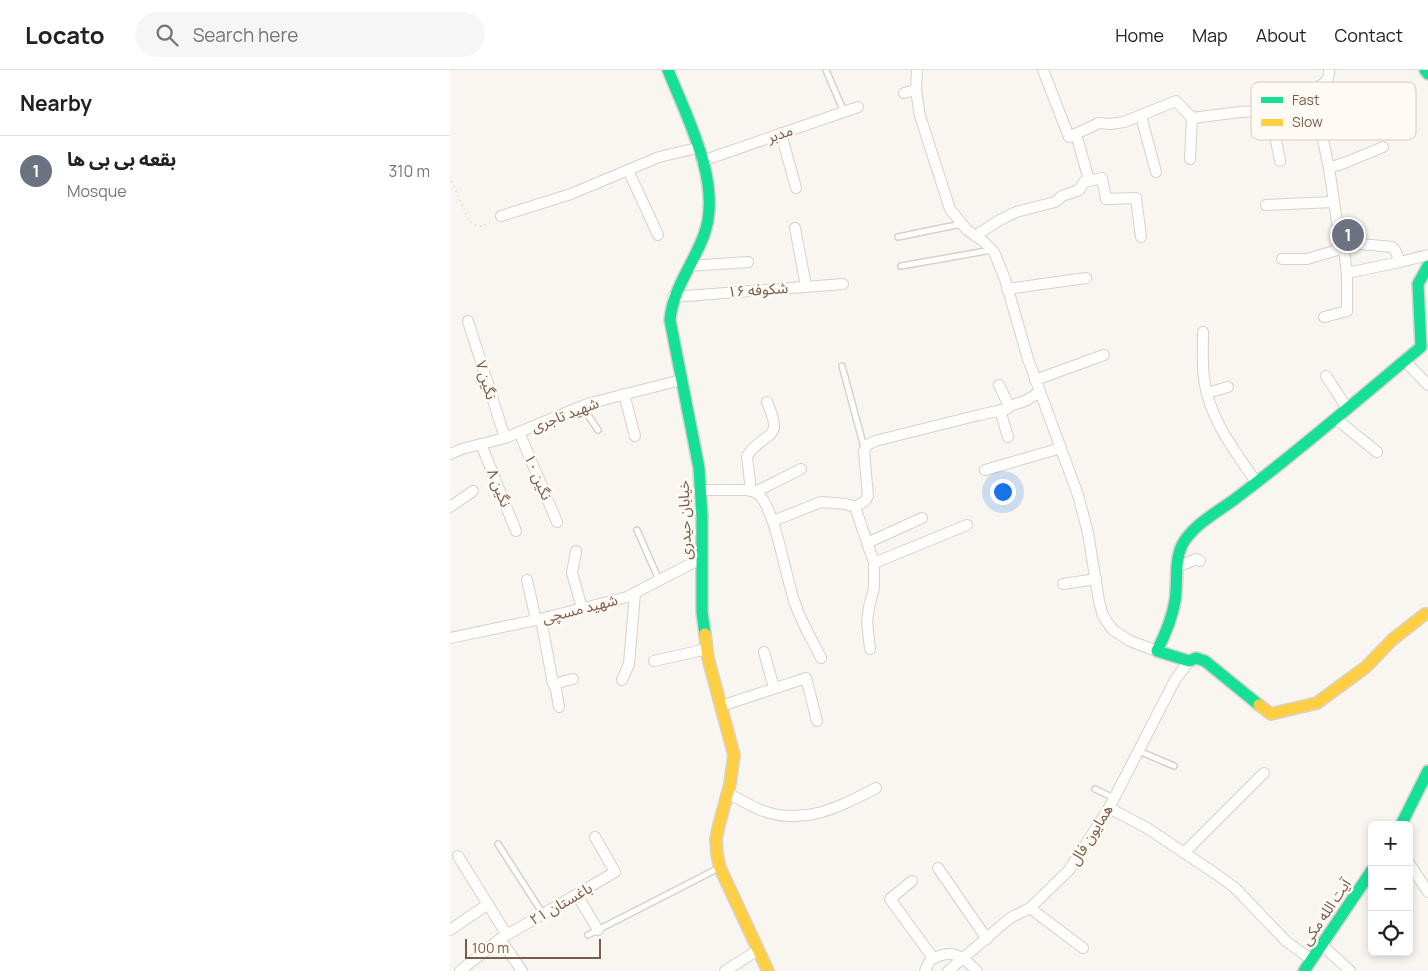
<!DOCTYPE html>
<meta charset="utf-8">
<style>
:root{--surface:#fff;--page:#f6f6f6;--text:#222;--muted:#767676;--line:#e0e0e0;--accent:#5d544f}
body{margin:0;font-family:Manrope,"Noto Sans Arabic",sans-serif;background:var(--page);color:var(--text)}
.controls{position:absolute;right:15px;bottom:15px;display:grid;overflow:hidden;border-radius:8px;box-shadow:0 2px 8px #0003}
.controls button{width:45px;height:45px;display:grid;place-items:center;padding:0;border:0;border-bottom:1px solid var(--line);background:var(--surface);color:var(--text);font:25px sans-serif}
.scale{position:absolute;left:15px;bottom:12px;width:136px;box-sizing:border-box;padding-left:5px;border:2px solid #7a5c4d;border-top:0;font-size:14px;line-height:18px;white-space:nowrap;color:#7a5c4d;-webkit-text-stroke:4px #fffaf3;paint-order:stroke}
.you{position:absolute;left:552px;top:421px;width:18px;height:18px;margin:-12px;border:4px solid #fff;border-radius:50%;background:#1a73e8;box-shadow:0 0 0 8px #1a73e833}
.badge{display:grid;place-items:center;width:32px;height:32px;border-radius:50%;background:var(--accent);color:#fff;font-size:16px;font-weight:700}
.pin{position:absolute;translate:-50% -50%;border:2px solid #fff;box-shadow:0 1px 5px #0006}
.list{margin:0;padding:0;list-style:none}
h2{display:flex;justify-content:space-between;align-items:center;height:65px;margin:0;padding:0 20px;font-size:21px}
h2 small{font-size:16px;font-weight:400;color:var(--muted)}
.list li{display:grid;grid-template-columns:32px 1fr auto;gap:15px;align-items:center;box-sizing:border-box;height:70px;padding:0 20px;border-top:1px solid var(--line)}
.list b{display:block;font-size:19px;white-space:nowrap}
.list p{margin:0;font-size:16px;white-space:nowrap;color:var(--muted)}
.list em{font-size:16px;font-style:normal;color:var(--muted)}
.icon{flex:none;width:28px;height:28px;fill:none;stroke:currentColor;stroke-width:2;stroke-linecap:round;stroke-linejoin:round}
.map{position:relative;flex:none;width:978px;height:901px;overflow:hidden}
header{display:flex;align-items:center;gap:30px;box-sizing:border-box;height:70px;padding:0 25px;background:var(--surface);border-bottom:1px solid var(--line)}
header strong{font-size:24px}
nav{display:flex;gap:28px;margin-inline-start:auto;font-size:18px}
.search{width:350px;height:45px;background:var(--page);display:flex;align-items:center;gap:12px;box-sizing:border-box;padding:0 18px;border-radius:28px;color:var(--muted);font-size:19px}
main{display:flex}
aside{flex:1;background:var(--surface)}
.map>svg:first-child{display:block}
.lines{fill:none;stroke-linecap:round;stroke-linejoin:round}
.lane-casing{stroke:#d7d1cb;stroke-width:8}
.street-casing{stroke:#d7d1cb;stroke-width:12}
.fast-casing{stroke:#d9d2cb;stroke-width:14}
.slow-casing{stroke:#d9d2cb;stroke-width:14}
.path{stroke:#dcd5d0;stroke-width:2;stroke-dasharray:1 4;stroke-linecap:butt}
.lane{stroke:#fefefd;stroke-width:5}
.street{stroke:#fefefd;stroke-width:10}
.fast{stroke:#16e098;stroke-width:11}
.slow{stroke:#ffcf43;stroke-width:11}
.labels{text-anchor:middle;stroke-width:5;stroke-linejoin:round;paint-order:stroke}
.street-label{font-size:15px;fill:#7a5c4d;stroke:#fffaf3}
.key{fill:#fffaf3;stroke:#d7cbc1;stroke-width:1}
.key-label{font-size:14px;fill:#7a5c4d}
</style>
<header>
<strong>Locato</strong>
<div class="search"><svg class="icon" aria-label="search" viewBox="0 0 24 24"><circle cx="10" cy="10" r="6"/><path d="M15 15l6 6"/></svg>Search here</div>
<nav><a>Home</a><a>Map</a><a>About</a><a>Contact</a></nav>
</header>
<main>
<aside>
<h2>Nearby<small></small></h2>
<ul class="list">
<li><span class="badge" style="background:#6b7280">1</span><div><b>بقعه بی بی ها</b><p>Mosque</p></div><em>310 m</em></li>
</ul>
</aside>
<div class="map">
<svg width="978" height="901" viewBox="0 0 978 901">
<rect width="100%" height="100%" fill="#f9f5f0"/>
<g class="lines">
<defs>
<g id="lane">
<polyline points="376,0 394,42"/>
<polyline points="448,167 511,154"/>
<polyline points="451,196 542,180"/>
<polyline points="392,296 414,377"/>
<polyline points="132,336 148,360"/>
<polyline points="187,460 209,510"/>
<polyline points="689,681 724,696"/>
<polyline points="645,719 664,728"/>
<polyline points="48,774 93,844"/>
<polyline points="138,865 267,799"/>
</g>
<g id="street">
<polyline points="467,0 466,20 470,46 500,139 517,160 533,171 544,182 555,209 578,289 628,425 638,463 649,531 653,546 663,560 680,571 707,581"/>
<polyline points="593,0 619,67 649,53 660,54 674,52 726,31 742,48 790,42 821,40 864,31"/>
<path d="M879 0C880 12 872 15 862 19L879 98 897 92 933 77"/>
<polyline points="454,23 466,20"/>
<polyline points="820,40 830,91"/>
<polyline points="691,46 706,102"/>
<polyline points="331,63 346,118"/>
<polyline points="626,64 639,110"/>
<polyline points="740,89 742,48"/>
<polyline points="252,91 408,37"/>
<polyline points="879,98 890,172 942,177 945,180 950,192 978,185"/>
<polyline points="178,100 208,165"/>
<polyline points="816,135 884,132"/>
<polyline points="51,146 121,124 209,87 247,78"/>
<polyline points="345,158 356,216"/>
<polyline points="525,166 548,151 566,142 605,132 612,126 629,120 634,112 652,108 656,129 686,128 691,167"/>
<polyline points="832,189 857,189 894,178"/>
<polyline points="239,196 298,192"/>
<polyline points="897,203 950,192"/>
<polyline points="557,219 636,208"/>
<polyline points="223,227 393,214"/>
<polyline points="874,247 897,241 897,203 893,172"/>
<polyline points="18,251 55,368"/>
<path d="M753 262C753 277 752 294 754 309 759 348 784 380 806 412"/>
<polyline points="955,291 978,315"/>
<polyline points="876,306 897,338"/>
<polyline points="585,310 654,285"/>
<polyline points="549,315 559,336"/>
<polyline points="757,323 778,317"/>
<polyline points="174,324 185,366"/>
<polyline points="550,340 558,367"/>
<polyline points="885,348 927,382"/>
<polyline points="69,362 107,452"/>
<polyline points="31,374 66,461"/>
<polyline points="0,384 12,379 55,368 137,334 231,310"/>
<polyline points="535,400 611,378"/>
<path d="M250 420H298C302 421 305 422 308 424 326 439 336 511 346 536 352 554 363 571 371 588"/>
<path d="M301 421 297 386C315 359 335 373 317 332"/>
<polyline points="305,422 351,399"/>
<polyline points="0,437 23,421"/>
<polyline points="323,451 371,432 396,434 405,437"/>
<polyline points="417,473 472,448"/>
<polyline points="126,481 122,503 132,538"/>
<polyline points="424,493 517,455"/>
<polyline points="728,495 735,494 746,489 750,491"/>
<polyline points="77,510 86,550"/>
<polyline points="613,514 646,509"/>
<polyline points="91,549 103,614 123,609"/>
<polyline points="0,568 86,550 177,527 252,488"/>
<polyline points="420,579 417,552 419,537 424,518 424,493 405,437 415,431 418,426 414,381 417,375 425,371 529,345 557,339 559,336 575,331 590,322"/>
<polyline points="314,582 324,618"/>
<polyline points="204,591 257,579"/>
<polyline points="172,610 179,594 185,523"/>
<polyline points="105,614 109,637"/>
<polyline points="271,636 356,608 367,651"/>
<path d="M277 723C287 728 298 734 308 739 352 757 387 738 426 718"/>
<polyline points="659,738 697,758 766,804 784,817 837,872 862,890"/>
<polyline points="734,783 814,703"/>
<polyline points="8,786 57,865"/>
<polyline points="959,793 978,822"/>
<polyline points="488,798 537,869"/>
<polyline points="462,811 440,829 483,888"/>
<polyline points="127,825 148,860"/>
<polyline points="580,838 633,878"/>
<polyline points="0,860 38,834"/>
<polyline points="50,869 72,901"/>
<polyline points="872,875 900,901"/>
<polyline points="10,901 50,869 165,802 145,767"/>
<polyline points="275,901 308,880"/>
<path d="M475 901 480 890C502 878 511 885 527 901"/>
<polyline points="498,901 560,848 580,838 619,800 659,738 725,610 739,591"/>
</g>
<g id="fast">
<path d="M218 0C237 48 273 114 254 165 243 195 223 218 220 250L249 398 252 446V542L255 564"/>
<polyline points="975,0 978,4"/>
<path d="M809 635 755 591 746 588 739 591 707 581C715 565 722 549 725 531 728 513 724 492 732 475 744 453 770 441 789 426 851 379 911 327 971 277L968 214 978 196"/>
<polyline points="951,755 978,701"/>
<polyline points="854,901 922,800"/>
</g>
<g id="slow">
<polyline points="255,564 258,588 284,685 280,714 269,755 266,769 267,784 270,798 318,901"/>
<polyline points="809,635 821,644 867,633 916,597 942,570 975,544 978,544"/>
</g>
</defs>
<!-- lane casing -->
<use href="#lane" class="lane-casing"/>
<!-- street casing -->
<use href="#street" class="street-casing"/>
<!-- fast casing -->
<use href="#fast" class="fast-casing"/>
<!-- slow casing -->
<use href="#slow" class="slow-casing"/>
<!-- path -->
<polyline class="path" points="0,107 19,150 26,156 33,156 43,151"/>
<!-- lane -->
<use href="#lane" class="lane"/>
<!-- street -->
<use href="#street" class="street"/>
<!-- fast -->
<use href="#fast" class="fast"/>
<!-- slow -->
<use href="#slow" class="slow"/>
</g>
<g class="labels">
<!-- street labels -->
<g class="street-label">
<text transform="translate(330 64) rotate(-19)" y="5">مدبر</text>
<text transform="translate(308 220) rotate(-4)" y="5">شکوفه ۱۶</text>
<text transform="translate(36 310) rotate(73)" y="5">نگین ۷</text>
<text transform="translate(115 345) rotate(-21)" y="5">شهید تاجری</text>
<text transform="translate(88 407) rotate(67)" y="5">نگین ۱۰</text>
<text transform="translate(49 418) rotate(68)" y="5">نگین ۸</text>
<text transform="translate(235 450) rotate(-92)" y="5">خیابان حیدری</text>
<text transform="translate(130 539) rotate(-14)" y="5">شهید مسچی</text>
<text transform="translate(641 765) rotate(-58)" y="5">همایون فال</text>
<text transform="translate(111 834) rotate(-30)" y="5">باغستان ۲۱</text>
<text transform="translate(876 842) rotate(-56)" y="5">آیت الله مکی</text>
</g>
</g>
<!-- legend -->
<rect x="801" y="12" width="165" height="58" rx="8" class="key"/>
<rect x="811" y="27" width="22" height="6" fill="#16e098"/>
<rect x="811" y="49" width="22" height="7" fill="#ffcf43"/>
<g class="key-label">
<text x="842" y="35">Fast</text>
<text x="842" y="57">Slow</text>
</g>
</svg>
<div class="controls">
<button>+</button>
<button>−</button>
<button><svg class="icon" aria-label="locate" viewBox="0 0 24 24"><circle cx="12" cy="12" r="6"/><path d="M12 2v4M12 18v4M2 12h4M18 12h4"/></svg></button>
</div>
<div class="scale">100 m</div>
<div class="you"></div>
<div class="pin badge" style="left:898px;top:165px;background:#6b7280">1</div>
</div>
</main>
